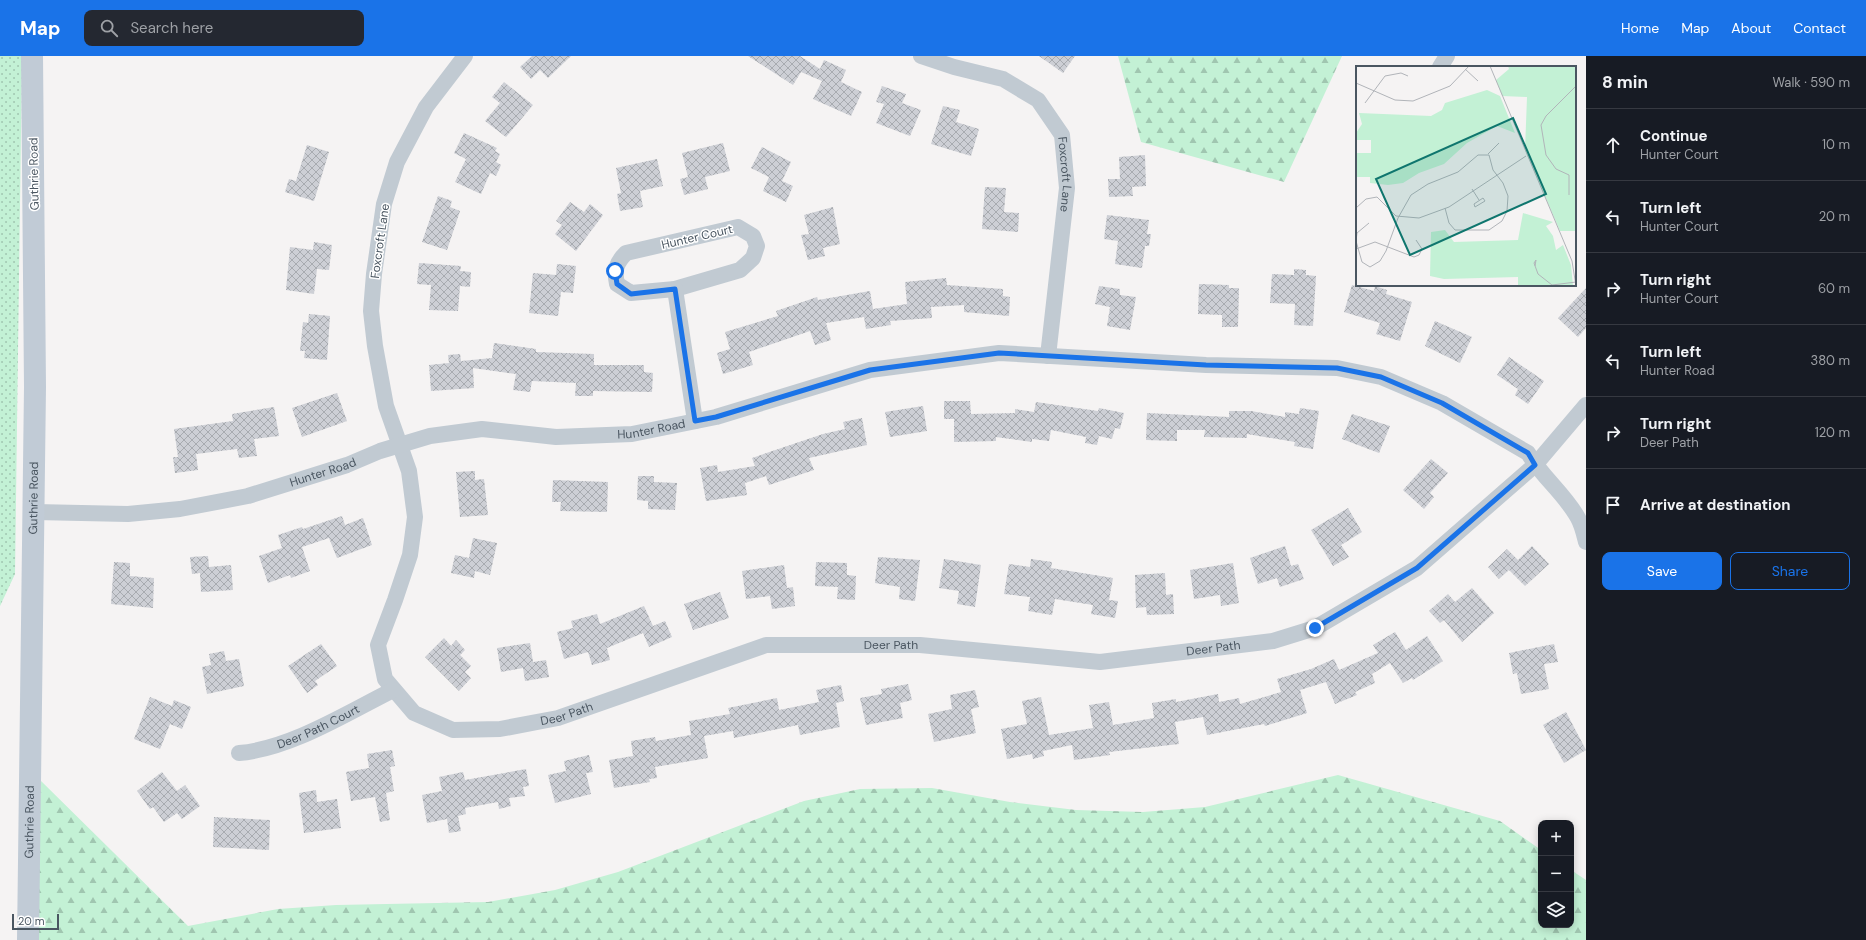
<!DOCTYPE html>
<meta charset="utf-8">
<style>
:root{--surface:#171b24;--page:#242831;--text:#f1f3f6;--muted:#9ea1a6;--line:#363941;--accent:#1a73e8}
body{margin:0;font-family:"DM Sans",sans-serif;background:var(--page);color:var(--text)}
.controls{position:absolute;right:12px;bottom:12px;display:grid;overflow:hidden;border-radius:8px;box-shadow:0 2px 10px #0003}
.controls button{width:36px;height:36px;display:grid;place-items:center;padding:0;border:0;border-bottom:1px solid var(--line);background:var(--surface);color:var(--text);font:20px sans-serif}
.scale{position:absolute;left:12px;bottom:10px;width:47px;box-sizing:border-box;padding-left:4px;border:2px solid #4a5661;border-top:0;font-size:11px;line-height:14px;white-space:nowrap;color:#4a5661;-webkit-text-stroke:3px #fff;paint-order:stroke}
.stop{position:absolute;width:12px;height:12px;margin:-9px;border:3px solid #1a73e8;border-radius:50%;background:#fff}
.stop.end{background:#1a73e8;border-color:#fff;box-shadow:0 1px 4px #0008}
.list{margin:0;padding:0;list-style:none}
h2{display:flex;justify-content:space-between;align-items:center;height:52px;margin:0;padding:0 16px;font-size:17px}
h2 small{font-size:13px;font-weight:400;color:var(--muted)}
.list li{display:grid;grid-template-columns:26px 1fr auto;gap:12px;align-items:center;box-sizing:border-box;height:72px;padding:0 16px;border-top:1px solid var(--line)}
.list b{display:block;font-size:15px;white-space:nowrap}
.list p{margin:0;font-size:13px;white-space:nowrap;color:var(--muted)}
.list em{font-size:13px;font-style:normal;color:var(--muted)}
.actions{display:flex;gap:8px;padding:12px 16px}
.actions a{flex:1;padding:9px 0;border:1px solid var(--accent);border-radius:8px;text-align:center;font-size:14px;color:var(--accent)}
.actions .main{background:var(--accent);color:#fff}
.icon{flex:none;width:22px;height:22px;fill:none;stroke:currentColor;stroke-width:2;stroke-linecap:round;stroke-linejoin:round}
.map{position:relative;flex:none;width:1586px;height:884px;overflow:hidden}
header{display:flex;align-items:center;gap:24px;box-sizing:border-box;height:56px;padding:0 20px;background:var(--accent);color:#fff}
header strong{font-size:19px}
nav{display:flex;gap:22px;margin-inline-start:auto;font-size:14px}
.search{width:280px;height:36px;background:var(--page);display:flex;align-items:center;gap:10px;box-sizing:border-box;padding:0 14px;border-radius:8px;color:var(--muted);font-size:15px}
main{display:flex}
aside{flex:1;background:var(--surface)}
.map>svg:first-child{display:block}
.forest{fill:url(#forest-firs)}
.park{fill:url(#park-dots)}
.building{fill:url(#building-cross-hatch)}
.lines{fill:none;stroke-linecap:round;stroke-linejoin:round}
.street{stroke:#c1cad2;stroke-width:16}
.secondary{stroke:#c1cbd6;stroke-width:22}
.route{stroke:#1a73e8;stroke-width:5}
.labels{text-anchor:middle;stroke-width:3;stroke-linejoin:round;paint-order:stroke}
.street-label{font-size:12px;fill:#4a5661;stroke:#fff}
.inset-road{fill:none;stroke:#b1b4b9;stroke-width:1}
.view{fill:#0f766e;fill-opacity:0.15;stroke:#0f766e;stroke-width:2}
.inset-edge{fill:none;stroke:#4a5661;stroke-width:2}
</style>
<header>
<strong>Map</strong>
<div class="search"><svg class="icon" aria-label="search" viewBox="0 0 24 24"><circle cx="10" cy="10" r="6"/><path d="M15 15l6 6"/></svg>Search here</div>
<nav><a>Home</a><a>Map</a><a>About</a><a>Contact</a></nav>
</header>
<main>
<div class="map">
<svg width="1586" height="884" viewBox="0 0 1586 884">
<defs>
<pattern id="forest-firs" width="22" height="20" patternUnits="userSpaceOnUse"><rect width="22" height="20" fill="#c3f1d5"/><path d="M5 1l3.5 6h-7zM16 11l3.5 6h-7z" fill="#a0c6b0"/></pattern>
<pattern id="park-dots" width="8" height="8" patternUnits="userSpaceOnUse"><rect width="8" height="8" fill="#c3f1d5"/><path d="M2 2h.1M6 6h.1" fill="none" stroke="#a0c6b0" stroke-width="1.8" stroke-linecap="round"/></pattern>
<pattern id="building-cross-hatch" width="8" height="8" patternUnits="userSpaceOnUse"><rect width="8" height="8" fill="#cdcfd5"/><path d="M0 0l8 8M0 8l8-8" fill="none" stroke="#a8abb0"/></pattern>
</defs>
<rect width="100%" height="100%" fill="#f5f3f3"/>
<!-- forest -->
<g class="forest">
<polygon points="1118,0 1342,0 1284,126 1141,86"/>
<polygon points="1338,719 1500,765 1541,794 1541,869 1571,869 1571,814 1586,824 1586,884 37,884 39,723 188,870 278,853 336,849 488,846 555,834 618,816 804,745 860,733 932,732 1010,746 1076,754 1143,756 1205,751"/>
</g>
<!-- park -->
<polygon class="park" points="0,0 22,0 15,518 0,550"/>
<!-- building -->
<g class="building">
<polygon points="532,0 571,0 548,22 540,14 531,23 520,11"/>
<polygon points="748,0 800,0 820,13 824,4 846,14 841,26 862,36 851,60 813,43 822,25 801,16 793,29"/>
<polygon points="1039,0 1075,0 1063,17"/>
<polygon points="504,26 533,49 506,81 485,65 500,47 492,41"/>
<polygon points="882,30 906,38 902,47 921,54 910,80 876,67 884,48 876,46"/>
<polygon points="943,50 960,54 956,66 979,73 971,100 931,88"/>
<polygon points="464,77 497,92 495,95 500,98 496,106 501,109 496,120 490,117 481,138 455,126 466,103 454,97"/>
<polygon points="723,87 730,115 705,121 708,133 684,139 680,123 688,121 682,97"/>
<polygon points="307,89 329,96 314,145 285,136 289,123 296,125"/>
<polygon points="762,91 791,106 782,125 793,130 786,146 763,135 769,121 751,112"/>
<polygon points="1145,99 1146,130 1132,131 1133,140 1109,141 1108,123 1120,123 1119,101"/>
<polygon points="657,103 663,130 640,135 643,151 620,155 617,138 621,137 616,112"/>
<polygon points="985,131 1006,132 1004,156 1019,157 1018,176 982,173"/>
<polygon points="438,140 452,145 450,151 460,155 447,194 422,186"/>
<polygon points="570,146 584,156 590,148 603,159 576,195 555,178 562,169 556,165"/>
<polygon points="833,151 840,188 823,192 825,200 808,204 801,179 809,178 804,159"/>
<polygon points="1107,159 1149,164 1147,178 1151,178 1149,190 1145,190 1142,212 1115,208 1118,185 1104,183"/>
<polygon points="314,186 332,189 329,214 317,213 314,238 286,234 290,191 313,194"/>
<polygon points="419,207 461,210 460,215 471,216 470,231 460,230 458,255 429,254 431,229 417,228"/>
<polygon points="557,208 576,210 573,237 561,236 558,260 529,257 533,217 556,219"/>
<polygon points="1294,213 1306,214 1306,219 1316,220 1313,270 1294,269 1295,248 1270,247 1272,218 1294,219"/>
<polygon points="946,222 947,229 1003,233 1003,240 1010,241 1009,260 964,256 964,249 931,251 932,262 890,265 891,269 866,273 864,261 826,267 831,284 815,289 810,275 749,296 753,309 723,318 717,297 730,293 725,276 778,260 776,255 817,241 818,244 870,235 873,253 907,248 905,226"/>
<polygon points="1199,228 1229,229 1229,232 1239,232 1238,271 1222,271 1222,259 1198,258"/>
<polygon points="1352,229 1374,235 1375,230 1387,234 1386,238 1412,246 1400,285 1376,278 1380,267 1344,256"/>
<polygon points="1099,230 1120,233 1120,239 1136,241 1130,274 1107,270 1110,251 1095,248"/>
<polygon points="1586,232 1586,272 1578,281 1558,262"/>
<polygon points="309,258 330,260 327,304 304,302 305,295 300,295 303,266 308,267"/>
<polygon points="1435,265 1472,281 1460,307 1425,290"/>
<polygon points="494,287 536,293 536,296 594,298 594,309 644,309 644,316 653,317 652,336 593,335 593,340 575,340 576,327 532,325 530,336 513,334 516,318 473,312 474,332 431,335 429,309 449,307 448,299 460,298 461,305 492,302"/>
<polygon points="1509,301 1544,325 1528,348 1515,339 1518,333 1497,319"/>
<polygon points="337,337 347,365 302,381 292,352"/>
<polygon points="944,345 970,345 971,358 1015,357 1015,353 1034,356 1036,346 1098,355 1099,352 1124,357 1120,373 1115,372 1112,383 1099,380 1097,389 1085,387 1086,381 1051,374 1049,385 1032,383 1032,386 996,381 996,385 954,386 954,363 944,363"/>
<polygon points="923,350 927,375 890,381 885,356"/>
<polygon points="274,351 279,380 254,383 257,400 239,402 237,393 196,398 198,414 175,417 173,401 178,401 174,373 233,365 232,358"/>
<polygon points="1300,352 1319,355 1313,393 1294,390 1295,386 1247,378 1247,382 1204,381 1205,374 1177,374 1177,385 1146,384 1147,357 1229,361 1229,355 1251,355 1285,361 1285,356 1299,358"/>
<polygon points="1352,358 1390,370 1379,397 1342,383"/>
<polygon points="862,362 867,389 809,402 814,414 769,429 766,420 745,427 747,439 706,445 700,412 717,409 718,416 755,410 752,402 823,378 845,373 843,366"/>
<polygon points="1431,403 1448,417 1430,437 1434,441 1424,453 1403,434"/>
<polygon points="475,415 475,424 484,423 488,459 460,461 456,416"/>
<polygon points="638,420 654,420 654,426 677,427 675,454 648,453 648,445 637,444"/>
<polygon points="553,424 608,426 607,456 560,455 561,446 552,446"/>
<polygon points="1348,452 1362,476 1341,489 1349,501 1333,510 1311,474"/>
<polygon points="342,460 345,469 363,462 372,489 337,502 329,482 302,491 310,515 291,522 290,519 268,527 259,500 282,492 278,479 302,471 303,473"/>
<polygon points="473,482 497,487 490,519 475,515 474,522 451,517 455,499 469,502"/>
<polygon points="1285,490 1291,510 1298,508 1304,523 1280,531 1277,522 1258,528 1250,502"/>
<polygon points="1532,490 1549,508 1525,530 1509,514 1499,523 1488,511 1507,493 1518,504"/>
<polygon points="208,500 209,511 231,509 233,534 201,536 200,517 192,518 190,501"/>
<polygon points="878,501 920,504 915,545 899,543 900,531 875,527"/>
<polygon points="944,503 981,509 975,551 957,548 959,535 939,532"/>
<polygon points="1031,503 1052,506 1051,512 1113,522 1109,544 1118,545 1115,562 1091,558 1093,549 1055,543 1052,559 1028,555 1030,541 1004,538 1009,508 1030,511"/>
<polygon points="114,506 130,507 130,520 154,522 153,552 111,548"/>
<polygon points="816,506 847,507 847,519 856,520 855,544 837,543 838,531 815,530"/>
<polygon points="1233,507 1239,547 1221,550 1220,539 1194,543 1190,514"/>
<polygon points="784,509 787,532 793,531 795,550 772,553 770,540 746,543 742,515"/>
<polygon points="1165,517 1166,539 1173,538 1174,558 1147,559 1146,551 1136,552 1135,519"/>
<polygon points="1472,532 1494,557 1462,586 1444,564 1440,567 1429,555 1448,538 1455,546"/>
<polygon points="720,536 729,562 693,574 684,548"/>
<polygon points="644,550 653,570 665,565 672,581 649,591 643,577 607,592 610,604 592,609 588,596 564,603 557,576 573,572 571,565 597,558 600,568"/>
<polygon points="1395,576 1406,594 1427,580 1443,605 1413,624 1412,622 1403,627 1390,607 1372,618 1375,627 1355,636 1357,639 1335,648 1326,626 1300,634 1307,657 1265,670 1264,668 1207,679 1203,661 1175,666 1179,688 1109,696 1110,699 1074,704 1072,689 1043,695 1044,700 1033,703 1032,698 1007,703 1001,673 1027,668 1022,645 1041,641 1049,679 1093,672 1089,649 1109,646 1113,669 1154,662 1152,647 1176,643 1176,646 1218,638 1219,646 1239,642 1240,648 1281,636 1277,623 1311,613 1334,603 1339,614 1378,597 1373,589"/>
<polygon points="444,582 451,590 456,584 465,594 460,599 471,610 465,616 471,622 459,635 425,601"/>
<polygon points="530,587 533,606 546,604 549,621 525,625 523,612 501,616 497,592"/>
<polygon points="321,588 337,610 315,625 318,629 307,637 288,610"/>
<polygon points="1554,588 1558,606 1544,608 1549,633 1521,638 1517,617 1513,618 1509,597"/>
<polygon points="224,595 226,605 239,603 244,630 207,638 202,611 211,609 209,598"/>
<polygon points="908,628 912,644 900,647 903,662 866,669 860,642 882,638 881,633"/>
<polygon points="841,629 844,645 836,647 840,671 800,679 798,669 734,682 733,675 704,680 708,702 655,711 657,722 649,723 650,726 614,732 609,704 633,700 631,685 655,681 656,685 691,679 689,665 730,658 728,652 777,642 779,654 819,646 816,634"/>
<polygon points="975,634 979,651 971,653 976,677 934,686 928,658 952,653 950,639"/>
<polygon points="150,641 172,650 174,644 191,651 182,673 170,668 160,693 134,683"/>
<polygon points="1566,656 1586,694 1564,707 1543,669"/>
<polygon points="392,694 395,710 390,711 394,735 386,737 390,764 380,766 375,741 351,745 346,716 369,712 367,698"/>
<polygon points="589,699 593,716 586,717 591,738 555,747 548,719 566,715 564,705"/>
<polygon points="526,713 529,730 523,731 525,740 509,742 511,750 499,753 498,746 465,752 466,758 458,760 461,775 449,777 447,763 427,767 422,739 442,735 439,721 463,716 465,724"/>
<polygon points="162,716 177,735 185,729 200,750 182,763 177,757 164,766 153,751 150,753 137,735"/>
<polygon points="316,734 317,746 337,743 341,772 304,777 299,737"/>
<polygon points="214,761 270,764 269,794 213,791"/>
</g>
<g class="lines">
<!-- street -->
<g class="street">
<path id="s1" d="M465 0 426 51 397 106 384 148 374 218 371 255 375 290 386 350 409 415 415 461 410 499 395 544 378 589 385 623 414 657 453 674 500 673 558 662 766 589H920L1100 606 1273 585 1315 572 1417 512 1535 409 1586 349"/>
<path id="s2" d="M921 0 954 11 1003 23 1038 44 1062 79 1067 132 1048 300"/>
<polyline points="1440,11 1447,0"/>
<path d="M738 171 753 180 757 190 753 202 740 214 675 233 631 237 617 228C614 214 616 207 626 197Z"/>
<polyline points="675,233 695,365"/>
<path id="s3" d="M35 456 128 458 180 453 248 440 347 409 380 395 430 380 482 373 556 381 632 378 716 361 870 314 999 297 1206 309 1337 312 1381 321 1442 347 1528 397C1542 421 1565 438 1578 462 1582 469 1584 478 1586 486"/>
<path id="s4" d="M239 697C290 693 347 657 393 634"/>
</g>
<!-- secondary -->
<path class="secondary" id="s5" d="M28 884 35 331 32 0"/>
</g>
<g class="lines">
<!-- route -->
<polyline class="route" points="615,215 617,228 631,238 675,233 695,365 716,361 870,314 999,297 1206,309 1337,312 1381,321 1442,347 1528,397 1535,409 1417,512 1315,572"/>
</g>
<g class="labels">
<!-- street labels -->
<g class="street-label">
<text transform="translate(34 118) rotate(-91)" y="4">Guthrie Road</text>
<text dy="4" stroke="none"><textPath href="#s2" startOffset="208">Foxcroft Lane</textPath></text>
<text transform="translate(697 181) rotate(-13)" y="4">Hunter Court</text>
<text transform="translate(380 185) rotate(-82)" y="4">Foxcroft Lane</text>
<text dy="4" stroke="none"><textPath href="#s3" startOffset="629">Hunter Road</textPath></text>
<text dy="4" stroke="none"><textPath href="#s3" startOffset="293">Hunter Road</textPath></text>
<text dy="4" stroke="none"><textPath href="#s5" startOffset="442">Guthrie Road</textPath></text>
<text dy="4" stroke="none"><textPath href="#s1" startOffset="1197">Deer Path</textPath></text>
<text dy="4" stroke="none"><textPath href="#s1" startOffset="1521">Deer Path</textPath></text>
<text dy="4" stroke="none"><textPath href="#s1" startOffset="861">Deer Path</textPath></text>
<text dy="4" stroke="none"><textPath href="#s4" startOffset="84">Deer Path Court</textPath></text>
<text dy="4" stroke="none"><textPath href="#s5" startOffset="118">Guthrie Road</textPath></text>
</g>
</g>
<!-- overview -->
<g transform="translate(1356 10)">
<rect width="220" height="220" fill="#f5f3f3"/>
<path d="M131 24 144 30 159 67 141 60 111 77 88 98 63 107 47 117 32 119 14 117V111H0V87H15V74H0V67L6 58 3 47 75 50 86 44 89 37ZM167 147 197 156 190 160 197 170 200 184 207 179 215 199 217 220H162V211L88 213 74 210 75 166 89 164 98 176 162 174Z" fill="#c3f1d5"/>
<path d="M152 0H220V165H204L169 84 171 31 146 30 140 14 153 3Z" fill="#c3f1d5"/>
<path class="inset-road" d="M134 0 216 195 220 220M109 3 122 15M0 17 39 34 57 35 94 20 113 0M9 37 29 10 45 7 52 10M132 88 143 77M116 123 123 134M213 129V109L200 103 190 89 185 59 190 50 220 20M127 132 129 135 119 141 118 138ZM0 142 10 133 21 131 40 150 63 152 93 141 170 90M13 157 1 167 0 175 6 196 14 201 24 195 30 185 42 152 55 129 72 118 102 106 122 89H133L137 104 147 117 152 130 151 145 146 155 133 164H99L93 157 89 142M0 183 19 176 58 191 63 189 66 183 60 174M179 200 180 194 178 197 182 208 196 219 220 216"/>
<path class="view" d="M157 52 190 128 54 189 20 113Z"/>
<rect width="220" height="220" class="inset-edge"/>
</g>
</svg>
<div class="controls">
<button>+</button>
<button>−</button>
<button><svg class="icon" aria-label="layers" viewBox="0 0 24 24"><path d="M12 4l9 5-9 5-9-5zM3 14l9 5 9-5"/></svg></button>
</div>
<div class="scale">20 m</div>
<div class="stop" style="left:615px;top:215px"></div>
<div class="stop end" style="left:1315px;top:572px"></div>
</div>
<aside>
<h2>8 min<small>Walk · 590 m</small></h2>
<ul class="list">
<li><svg class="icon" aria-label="ahead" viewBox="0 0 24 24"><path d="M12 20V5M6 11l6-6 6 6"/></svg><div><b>Continue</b><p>Hunter Court</p></div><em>10 m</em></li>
<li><svg class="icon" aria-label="left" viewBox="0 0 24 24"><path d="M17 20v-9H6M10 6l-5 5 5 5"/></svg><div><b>Turn left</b><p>Hunter Court</p></div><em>20 m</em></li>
<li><svg class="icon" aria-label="right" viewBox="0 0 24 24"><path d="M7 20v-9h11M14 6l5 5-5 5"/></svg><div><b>Turn right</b><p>Hunter Court</p></div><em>60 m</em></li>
<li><svg class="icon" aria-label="left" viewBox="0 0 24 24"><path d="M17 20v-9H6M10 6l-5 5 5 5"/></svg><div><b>Turn left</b><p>Hunter Road</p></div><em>380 m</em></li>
<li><svg class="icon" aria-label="right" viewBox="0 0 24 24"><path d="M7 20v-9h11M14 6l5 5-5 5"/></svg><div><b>Turn right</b><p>Deer Path</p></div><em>120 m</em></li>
<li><svg class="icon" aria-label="arrive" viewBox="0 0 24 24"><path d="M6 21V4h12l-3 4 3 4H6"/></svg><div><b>Arrive at destination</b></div></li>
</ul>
<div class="actions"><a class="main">Save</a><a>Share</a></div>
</aside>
</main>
